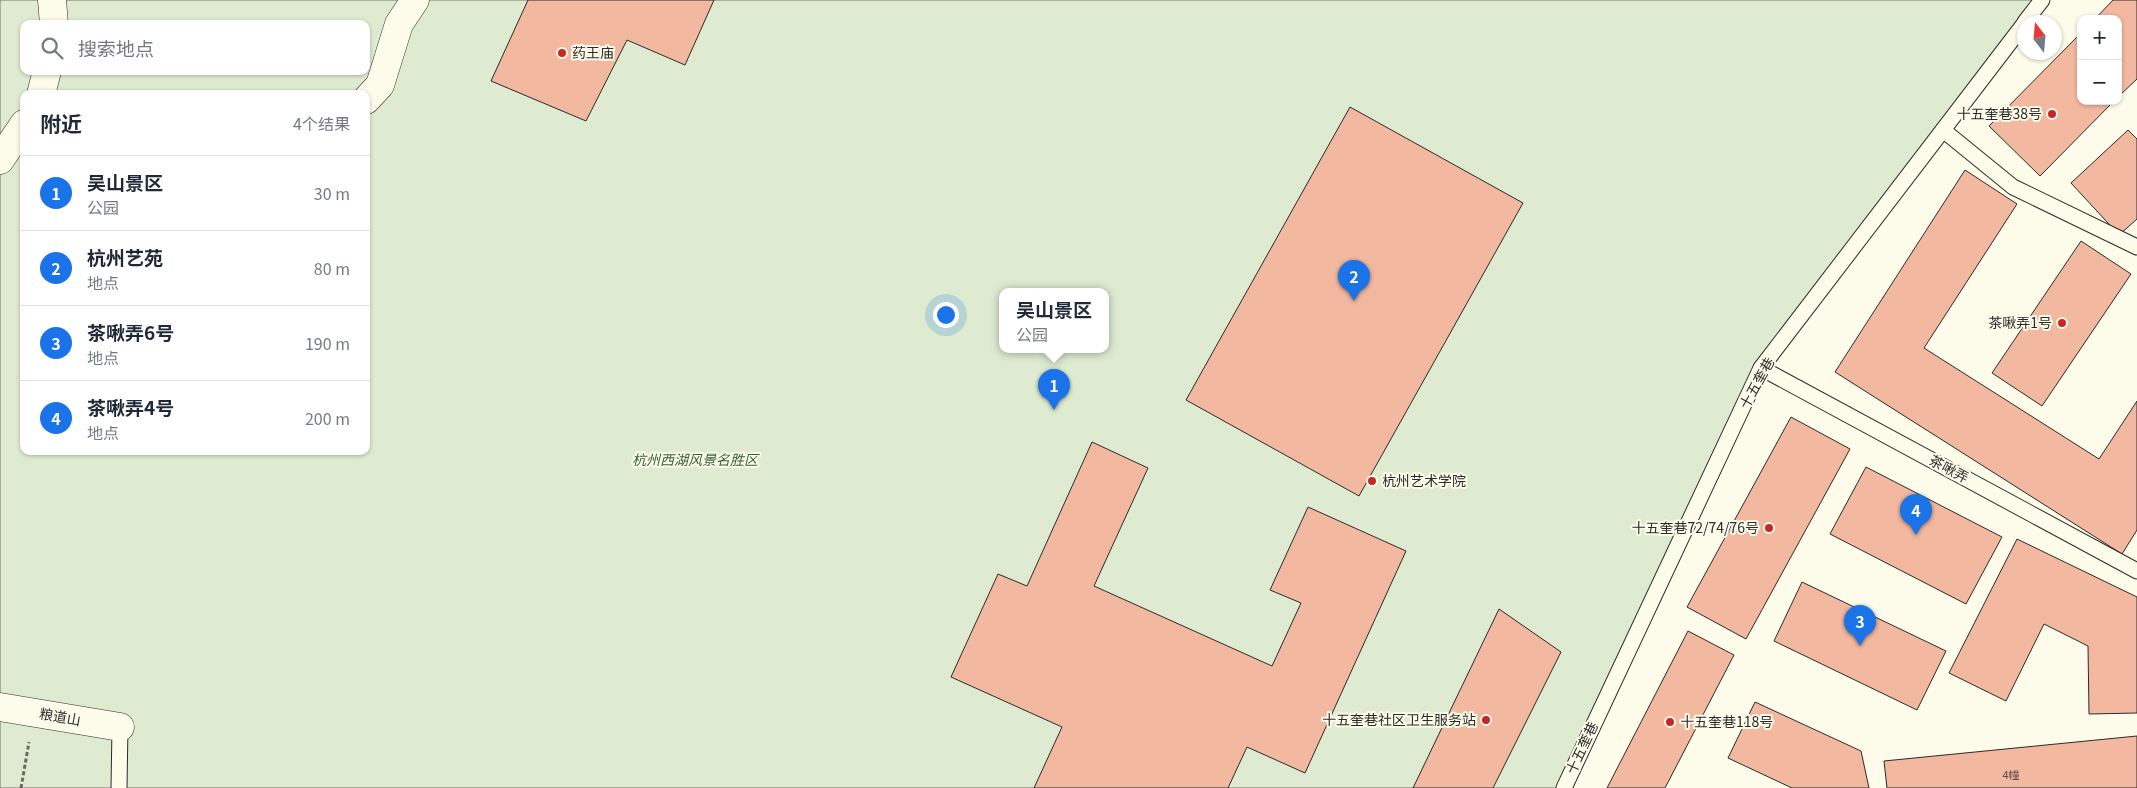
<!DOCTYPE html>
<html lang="zh">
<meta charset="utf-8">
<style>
:root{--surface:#fff;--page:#f6f6f7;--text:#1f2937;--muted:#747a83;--line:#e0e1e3;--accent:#1a73e8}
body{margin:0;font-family:Georgia,"Noto Sans SC",serif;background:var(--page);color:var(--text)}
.controls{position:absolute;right:15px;top:15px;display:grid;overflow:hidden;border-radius:10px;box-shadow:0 1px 4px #0004}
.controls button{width:45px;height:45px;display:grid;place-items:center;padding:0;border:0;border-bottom:1px solid var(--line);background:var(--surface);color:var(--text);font:25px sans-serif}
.compass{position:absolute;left:2017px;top:15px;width:45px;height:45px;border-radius:50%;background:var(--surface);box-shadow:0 1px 4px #0004;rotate:344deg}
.you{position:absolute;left:945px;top:314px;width:18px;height:18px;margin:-12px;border:4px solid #fff;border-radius:50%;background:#1a73e8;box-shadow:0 0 0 8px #1a73e833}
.badge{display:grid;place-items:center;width:32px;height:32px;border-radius:50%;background:var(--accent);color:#fff;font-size:16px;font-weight:700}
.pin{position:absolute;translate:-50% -41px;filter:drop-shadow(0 1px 2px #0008)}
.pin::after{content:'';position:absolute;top:26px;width:18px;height:15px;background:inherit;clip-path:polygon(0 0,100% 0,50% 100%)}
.popup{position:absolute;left:999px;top:288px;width:110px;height:65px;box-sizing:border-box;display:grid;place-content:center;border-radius:10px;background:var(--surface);filter:drop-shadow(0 1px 4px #0005);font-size:16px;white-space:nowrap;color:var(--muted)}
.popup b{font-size:19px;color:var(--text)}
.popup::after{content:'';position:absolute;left:50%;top:100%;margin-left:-10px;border:10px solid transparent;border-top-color:var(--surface)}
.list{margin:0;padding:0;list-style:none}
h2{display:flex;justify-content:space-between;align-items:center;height:65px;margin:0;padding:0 20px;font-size:21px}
h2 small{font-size:16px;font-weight:400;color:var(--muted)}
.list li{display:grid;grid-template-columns:32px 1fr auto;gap:15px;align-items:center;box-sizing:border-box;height:75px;padding:0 20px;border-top:1px solid var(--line)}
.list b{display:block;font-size:19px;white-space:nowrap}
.list p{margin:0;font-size:16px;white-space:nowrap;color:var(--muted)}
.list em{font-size:16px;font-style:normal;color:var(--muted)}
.icon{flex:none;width:28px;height:28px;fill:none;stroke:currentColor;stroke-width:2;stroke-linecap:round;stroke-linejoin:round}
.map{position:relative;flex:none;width:2137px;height:788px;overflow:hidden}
.search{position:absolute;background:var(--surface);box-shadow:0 1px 4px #0004;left:20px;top:20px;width:350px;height:55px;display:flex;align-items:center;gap:12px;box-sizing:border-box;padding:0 18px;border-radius:10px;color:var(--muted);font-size:19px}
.panel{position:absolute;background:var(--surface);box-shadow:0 1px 4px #0004;left:20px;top:90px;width:350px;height:365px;border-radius:10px}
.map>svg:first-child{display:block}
.green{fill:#deebd1;stroke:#74746e;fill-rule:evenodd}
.building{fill:#f2b8a0;stroke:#2b2b2b}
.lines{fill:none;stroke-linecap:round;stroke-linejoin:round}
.service-casing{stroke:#2b2b2b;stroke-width:17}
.minor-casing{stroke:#2b2b2b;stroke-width:29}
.path{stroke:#6a6964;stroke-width:3;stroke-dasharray:4 2.5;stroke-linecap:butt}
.service{stroke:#fdfbea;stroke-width:15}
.minor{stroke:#fdfbea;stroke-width:28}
.poi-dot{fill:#c62828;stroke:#fdfbea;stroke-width:2}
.labels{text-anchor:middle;stroke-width:4;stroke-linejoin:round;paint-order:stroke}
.number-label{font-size:11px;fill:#5d4e48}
.poi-label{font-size:14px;fill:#2b2b2b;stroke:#fdfbea;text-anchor:end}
.street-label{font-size:14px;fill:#2b2b2b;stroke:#fdfbea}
.park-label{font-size:14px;font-style:italic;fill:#34623c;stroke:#fdfbea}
</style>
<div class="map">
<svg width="2137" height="788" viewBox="0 0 2137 788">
<rect width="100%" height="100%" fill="#fdfbea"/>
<!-- green -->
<path class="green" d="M0 0H2042L1761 368 1564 788H0ZM24 24H366V71H24ZM24 94H366V451H24ZM1003 291H1105V349H1003Z"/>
<!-- building -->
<g class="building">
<polygon points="528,0 714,0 685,65 627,40 586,121 491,81"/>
<polygon points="2113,0 2137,0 2137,79 2118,97 2118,19 2095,19"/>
<polygon points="2081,33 2081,101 2114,101 2040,176 1989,126"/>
<polygon points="1350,107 1523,203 1359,496 1186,400"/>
<polygon points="2128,130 2137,139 2137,219 2119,235 2071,183"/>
<polygon points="1965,170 2017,204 1924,348 2099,459 2137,401 2137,530 2122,554 1835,372"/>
<polygon points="2081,241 2131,274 2042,406 1992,373"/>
<polygon points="1791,417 1850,449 1746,639 1687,607"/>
<polygon points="1092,442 1148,468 1094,586 1272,666 1301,603 1270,590 1308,507 1406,551 1305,773 1247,747 1228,788 1034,788 1062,727 951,677 998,574 1027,586"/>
<polygon points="1866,467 2002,537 1966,604 1830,534"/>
<polygon points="2017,539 2137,597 2137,713 2089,714 2088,646 2044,624 2006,701 1949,673"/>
<polygon points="1802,582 1946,651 1917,710 1774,641"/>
<polygon points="1499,609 1561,652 1493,788 1413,788"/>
<polygon points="1688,631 1734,655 1665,788 1607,788"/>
<polygon points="1755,702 1861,751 1869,788 1792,788 1728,758"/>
<polygon points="2137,736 2137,788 1887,788 1884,761"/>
</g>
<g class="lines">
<defs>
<g id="service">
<polyline points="2025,22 2042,0"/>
<polyline points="1943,130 2013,187 2137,247"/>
<polyline points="1761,368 2137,571"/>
<polyline points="119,788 120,727"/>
<polyline points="1564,788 1761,368 2024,24"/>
</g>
<g id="minor">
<polyline points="52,0 54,24"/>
<polyline points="41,94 47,71"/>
<polyline points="366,100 380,85 399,24 415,0"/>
<polyline points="0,160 24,124"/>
<polyline points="0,707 120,727"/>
</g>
</defs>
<!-- service casing -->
<use href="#service" class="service-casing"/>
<!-- minor casing -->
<use href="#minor" class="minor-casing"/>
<!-- path -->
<polyline class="path" points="21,788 29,742"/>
<!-- service -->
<use href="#service" class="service"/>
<!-- minor -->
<use href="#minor" class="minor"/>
</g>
<!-- markers -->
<g class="poi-dot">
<circle cx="562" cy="53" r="5"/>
<circle cx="2052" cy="114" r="5"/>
<circle cx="2062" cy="323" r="5"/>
<circle cx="1372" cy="481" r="5"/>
<circle cx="1769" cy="528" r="5"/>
<circle cx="1486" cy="720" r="5"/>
<circle cx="1670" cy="722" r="5"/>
</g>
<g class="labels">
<!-- number labels -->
<g class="number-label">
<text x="2011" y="779">4幢</text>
</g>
<!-- poi labels -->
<g class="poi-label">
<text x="572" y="58" text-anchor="start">药王庙</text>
<text x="2042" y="119">十五奎巷38号</text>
<text x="2052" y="328">茶啾弄1号</text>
<text x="1382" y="486" text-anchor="start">杭州艺术学院</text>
<text x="1759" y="533">十五奎巷72/74/76号</text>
<text x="1476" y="725">十五奎巷社区卫生服务站</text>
<text x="1680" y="727" text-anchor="start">十五奎巷118号</text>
</g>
<!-- street labels -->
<g class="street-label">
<text transform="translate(1757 383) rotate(-61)" y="5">十五奎巷</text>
<text transform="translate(1949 469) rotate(28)" y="5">茶啾弄</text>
<text transform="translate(60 717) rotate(10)" y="5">粮道山</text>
<text transform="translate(1582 748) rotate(-65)" y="5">十五奎巷</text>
</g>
<!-- park labels -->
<g class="park-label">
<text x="695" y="465">杭州西湖风景名胜区</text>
</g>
</g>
</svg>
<div class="controls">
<button>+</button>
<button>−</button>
</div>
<svg class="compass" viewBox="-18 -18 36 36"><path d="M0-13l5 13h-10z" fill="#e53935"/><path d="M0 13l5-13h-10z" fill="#747a83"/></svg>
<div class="you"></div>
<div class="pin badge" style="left:1054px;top:410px">1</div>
<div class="popup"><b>吴山景区</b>公园</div>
<div class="pin badge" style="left:1354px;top:301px">2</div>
<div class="pin badge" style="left:1860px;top:646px">3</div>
<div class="pin badge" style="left:1916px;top:535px">4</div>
<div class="search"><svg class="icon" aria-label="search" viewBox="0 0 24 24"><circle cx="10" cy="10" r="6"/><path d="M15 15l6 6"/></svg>搜索地点</div>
<section class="panel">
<h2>附近<small>4个结果</small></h2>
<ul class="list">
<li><span class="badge">1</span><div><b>吴山景区</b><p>公园</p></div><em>30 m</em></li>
<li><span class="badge">2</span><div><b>杭州艺苑</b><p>地点</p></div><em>80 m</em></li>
<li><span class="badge">3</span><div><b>茶啾弄6号</b><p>地点</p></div><em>190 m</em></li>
<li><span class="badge">4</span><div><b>茶啾弄4号</b><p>地点</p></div><em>200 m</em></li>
</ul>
</section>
</div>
